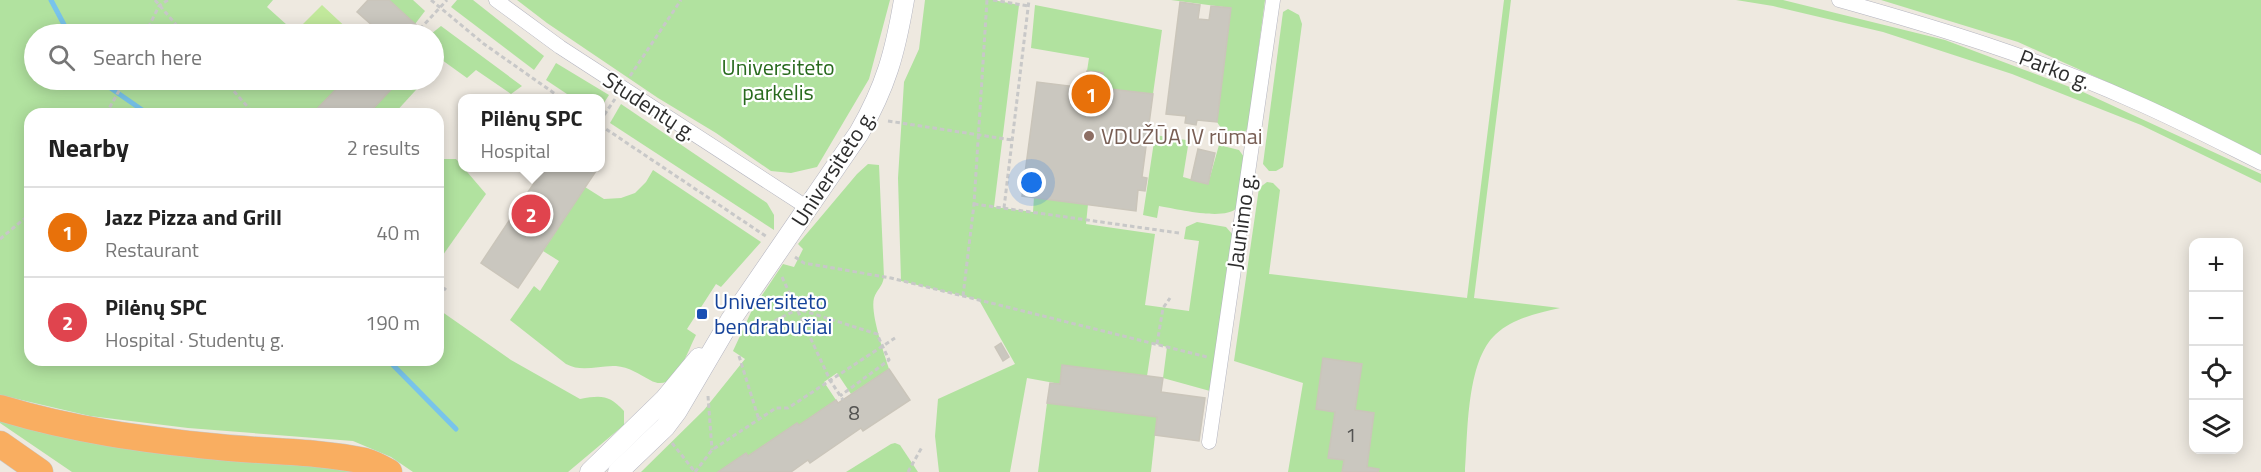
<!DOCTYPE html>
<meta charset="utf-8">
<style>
:root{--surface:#fff;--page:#f6f6f6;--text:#222;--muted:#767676;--line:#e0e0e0;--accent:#485bf4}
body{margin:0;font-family:"Titillium Web",sans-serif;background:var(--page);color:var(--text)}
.controls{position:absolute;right:18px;bottom:18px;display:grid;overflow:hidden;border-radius:12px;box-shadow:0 3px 15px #0003}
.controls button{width:54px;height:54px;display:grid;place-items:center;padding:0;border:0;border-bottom:2px solid var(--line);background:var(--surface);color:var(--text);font:30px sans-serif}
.you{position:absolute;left:1032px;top:183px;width:21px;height:21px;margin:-15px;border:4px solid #fff;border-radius:50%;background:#1a73e8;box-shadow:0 0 0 9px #1a73e833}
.badge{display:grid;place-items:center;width:39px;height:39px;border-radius:50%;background:var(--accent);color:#fff;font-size:20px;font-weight:700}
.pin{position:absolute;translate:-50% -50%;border:3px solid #fff;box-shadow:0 2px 6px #0006}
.popup{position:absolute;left:458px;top:94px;width:147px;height:78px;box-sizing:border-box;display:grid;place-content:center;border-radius:12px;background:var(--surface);filter:drop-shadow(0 2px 4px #0005);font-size:20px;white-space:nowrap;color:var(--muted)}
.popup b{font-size:22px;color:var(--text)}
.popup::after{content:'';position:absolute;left:50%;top:100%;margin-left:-12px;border:12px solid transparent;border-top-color:var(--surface)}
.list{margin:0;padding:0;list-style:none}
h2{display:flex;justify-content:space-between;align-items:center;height:78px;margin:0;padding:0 24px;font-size:26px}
h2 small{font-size:20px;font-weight:400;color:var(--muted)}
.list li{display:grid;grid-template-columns:39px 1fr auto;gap:18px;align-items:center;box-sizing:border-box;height:90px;padding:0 24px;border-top:2px solid var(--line)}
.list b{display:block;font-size:22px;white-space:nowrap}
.list p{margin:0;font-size:20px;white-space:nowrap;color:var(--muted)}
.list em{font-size:20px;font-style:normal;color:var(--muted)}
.icon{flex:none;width:33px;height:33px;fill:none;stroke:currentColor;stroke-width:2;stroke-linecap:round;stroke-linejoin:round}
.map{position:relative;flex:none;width:2261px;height:472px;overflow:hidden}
.search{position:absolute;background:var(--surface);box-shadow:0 3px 15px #0003;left:24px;top:24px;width:420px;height:66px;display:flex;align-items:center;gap:15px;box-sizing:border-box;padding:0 21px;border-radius:33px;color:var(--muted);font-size:22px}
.panel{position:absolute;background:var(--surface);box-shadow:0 3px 15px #0003;left:24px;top:108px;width:420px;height:258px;border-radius:18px}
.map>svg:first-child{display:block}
.green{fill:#b1e29f}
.pitch{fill:#c2e99c}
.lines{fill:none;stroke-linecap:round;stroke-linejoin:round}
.stream{stroke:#78c4eb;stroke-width:5}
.building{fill:#cac7bf;stroke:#cac5ba;stroke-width:1.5}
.street-casing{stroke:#b4b5c0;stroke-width:15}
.secondary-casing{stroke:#b4b5c0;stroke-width:21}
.highway-casing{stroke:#c8c8c8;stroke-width:27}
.path{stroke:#c8c8c8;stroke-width:3;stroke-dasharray:4.5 3;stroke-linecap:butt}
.street{stroke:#fff;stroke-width:14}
.secondary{stroke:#fff;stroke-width:20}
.highway{stroke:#f9ae61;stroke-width:26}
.education-dot{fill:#8d6e63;stroke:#fff;stroke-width:2}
.transit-dot{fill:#1a4fb4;stroke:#fff;stroke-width:2}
.labels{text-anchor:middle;stroke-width:4.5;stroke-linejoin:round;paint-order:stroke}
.number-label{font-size:20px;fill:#545452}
.park-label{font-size:22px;fill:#286a1e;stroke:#fff}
.street-label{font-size:22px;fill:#2d2d2d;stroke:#fff}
.education-label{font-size:22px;fill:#785e54;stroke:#fff;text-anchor:start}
.transit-label{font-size:22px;fill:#164399;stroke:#fff;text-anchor:start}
</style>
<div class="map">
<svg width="2261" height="472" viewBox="0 0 2261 472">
<rect width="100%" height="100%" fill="#eee9e0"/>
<!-- green -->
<g class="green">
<path d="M0 0H273L267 7 297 34H34V80H345L312 114H30V360H438V309L511 360 580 399C602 395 609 395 624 411V425L568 472H413L391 457 353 441 188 428 90 416 0 395Z"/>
<polygon points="389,0 413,0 425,11 415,24"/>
<polygon points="457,0 473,0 544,56 534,70 451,7"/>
<polygon points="517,0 890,0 869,79 817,167 791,173 771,171 716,133 658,98 547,23"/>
<polygon points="925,0 993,0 1019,5 994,207 1033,212 1034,197 1088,204 1086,224 1155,234 1145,305 1189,311 1199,241 1184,239 1186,227 1197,222 1226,227 1233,235 1210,391 1163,378 1167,347 1152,343 1147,376 1062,365 1060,384 1027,378 1010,472 939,472 935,436 938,399 1015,364 979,300 901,281 898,178 904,82 919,49"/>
<polygon points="1171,0 1265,0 1248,128 1240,138 1225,134 1217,122 1231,8"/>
<path d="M1504 0H1511L1474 298 1560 308C1538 313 1513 318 1496 334 1466 361 1468 433 1465 472H1288L1303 383 1234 361 1259 188 1267 182 1273 183 1280 190 1269 274 1467 298Z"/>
<polygon points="1736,0 1783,0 1945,40 2083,92 2261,174 2261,183 2141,125 2012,74 1883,32 1773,6"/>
<polygon points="1881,0 2261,0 2261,155 2165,108 2018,42"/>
<polygon points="1035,5 1162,30 1153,94 1101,88 1103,73 1087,71 1089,58 1031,48"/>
<polygon points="1288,9 1299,15 1302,24 1283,167 1276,171 1269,171 1263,164 1283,12"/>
<polygon points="441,26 522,86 511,94 476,70 467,78 442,60 434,70 434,34 431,34"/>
<polygon points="556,63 609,95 600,109 600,98 573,98 546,80"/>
<polygon points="400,80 425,80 394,114 368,114"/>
<polygon points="621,104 767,203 774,215 774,230 610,123"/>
<path d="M1155 135 1186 140 1188 146 1183 177 1208 184 1219 145 1239 150 1244 157 1237 208C1224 221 1178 209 1159 206L1157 218 1143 215Z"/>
<polygon points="438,159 456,159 486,194 438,262"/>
<path d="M868 164 879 165 884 277C882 288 877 289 874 298 870 313 884 353 889 369L851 394 837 373 824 382 836 400 799 425 797 423 748 456 746 453 718 472H641L704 410 745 359 733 351 752 310 783 264 794 267 803 249 798 244 857 174Z"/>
<path d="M653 170 761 242 721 287 716 284 687 329 696 335C687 352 675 395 650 380 639 374 629 367 616 366 598 365 583 373 566 364L510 320 534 286 540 291 559 261 543 251 585 187 604 199 621 198 635 193 646 182Z"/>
<polygon points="1047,403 1157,417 1151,472 1038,472"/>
<polygon points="0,420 39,432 127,446 366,472 72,472 0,423"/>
<polygon points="895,443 900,445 918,472 846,472 891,444"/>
</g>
<!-- pitch -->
<polygon class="pitch" points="322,5 353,34 313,34 302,25"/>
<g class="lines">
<!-- stream -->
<g class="stream">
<polyline points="51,0 69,34"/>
<polyline points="99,80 148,114"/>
<polyline points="388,360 456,429"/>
</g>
</g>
<!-- building -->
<g class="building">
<polygon points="368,0 389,0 426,34 382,34 357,12"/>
<polygon points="1180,2 1200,5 1198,19 1209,20 1211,6 1231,8 1217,122 1197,120 1196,125 1185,123 1186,116 1166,114"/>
<polygon points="1087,71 1103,73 1101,88 1153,94 1142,177 1147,178 1145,191 1138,190 1136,211 1022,196 1037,82 1085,88"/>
<polygon points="345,80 400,80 368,114 312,114"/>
<polygon points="1198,149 1215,153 1208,184 1191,180"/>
<polygon points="544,168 598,168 518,288 481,263"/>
<polygon points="1001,343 1009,357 1003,361 995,347"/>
<polygon points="1323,358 1362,364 1355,410 1374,413 1367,467 1379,469 1378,472 1342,472 1344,460 1328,458 1335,412 1316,409"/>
<polygon points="1062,365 1163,378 1161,392 1205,398 1199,441 1155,435 1157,417 1047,403 1050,383 1060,384"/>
<polygon points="889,369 910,400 863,431 861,428 810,463 808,460 791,472 718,472 746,453 748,456 797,423 799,425 836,400 838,403"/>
</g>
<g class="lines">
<defs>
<g id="street">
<polyline points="496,0 560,47 808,208"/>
<path d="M1839 0C1939 28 2038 58 2133 101 2177 120 2219 142 2261 163"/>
<polyline points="1209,442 1273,0"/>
</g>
<g id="secondary">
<polyline points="590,472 665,399 699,358"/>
<path d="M618 472 665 427 677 411 730 321 859 133C886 86 895 53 904 0"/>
</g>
<g id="highway">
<path d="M0 408C72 430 145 440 219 447 267 452 317 451 365 461 373 463 382 468 389 472"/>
<polyline points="0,444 40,472"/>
</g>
</defs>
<!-- street casing -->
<use href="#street" class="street-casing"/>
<!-- secondary casing -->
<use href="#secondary" class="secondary-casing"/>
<!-- highway casing -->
<use href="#highway" class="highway-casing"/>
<!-- path -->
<g class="path">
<polyline points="155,0 184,34"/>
<polyline points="431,0 484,44 561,98"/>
<polyline points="993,0 1028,6"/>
<polyline points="420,29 447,0"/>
<polyline points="145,34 159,6 168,0"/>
<polyline points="630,76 681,0"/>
<polyline points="224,80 254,114"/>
<polyline points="106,114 125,80"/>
<polyline points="600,121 615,99"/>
<polyline points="888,121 1012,140"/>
<polyline points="600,125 767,237"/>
<polyline points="974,204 1179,233"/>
<polyline points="1004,208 1029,0"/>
<polyline points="0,239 30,214"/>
<polyline points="795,257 804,263 891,278 1207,357"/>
<polyline points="782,277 830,380 843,400"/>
<polyline points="438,283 446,290"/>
<polyline points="963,296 974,204 987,0"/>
<polyline points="755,331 798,309 877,334 889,360 840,396"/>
<polyline points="1157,344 1163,308 1170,298"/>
<polyline points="739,356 759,420"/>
<polyline points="708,396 712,450"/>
<polyline points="672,443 695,472"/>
<polyline points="695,472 712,450 776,408 788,408 895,338"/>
<polyline points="908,472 922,447"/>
</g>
<!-- street -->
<use href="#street" class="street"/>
<!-- secondary -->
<use href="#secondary" class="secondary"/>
<!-- highway -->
<use href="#highway" class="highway"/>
</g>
<!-- markers -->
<circle class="education-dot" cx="1089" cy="136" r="6"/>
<rect class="transit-dot" x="696" y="308" width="12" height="12" rx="3"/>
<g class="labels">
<!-- number labels -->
<g class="number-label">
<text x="854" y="420">8</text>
<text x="1351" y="442">1</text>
</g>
<!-- park labels -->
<g class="park-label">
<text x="778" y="75">Universiteto<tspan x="778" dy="25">parkelis</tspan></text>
</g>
<!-- street labels -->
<g class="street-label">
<text transform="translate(2055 69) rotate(21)" y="8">Parko g.</text>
<text transform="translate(650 106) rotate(33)" y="8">Studentų g.</text>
<text transform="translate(833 168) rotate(-57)" y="8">Universiteto g.</text>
<text transform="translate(1241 221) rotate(-82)" y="8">Jaunimo g.</text>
</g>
<!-- education labels -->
<g class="education-label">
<text x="1101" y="144">VDUŽŪA IV rūmai</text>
</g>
<!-- transit labels -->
<g class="transit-label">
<text x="714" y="309">Universiteto<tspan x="714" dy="25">bendrabučiai</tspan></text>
</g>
</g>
</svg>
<div class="controls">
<button>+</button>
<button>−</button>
<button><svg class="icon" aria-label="locate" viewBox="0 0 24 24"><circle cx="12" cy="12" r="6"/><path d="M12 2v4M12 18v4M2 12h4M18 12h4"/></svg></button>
<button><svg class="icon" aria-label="layers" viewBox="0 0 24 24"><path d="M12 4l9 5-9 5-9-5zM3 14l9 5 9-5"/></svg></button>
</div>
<div class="you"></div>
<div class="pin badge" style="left:1091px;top:94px;background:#e8710a">1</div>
<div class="pin badge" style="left:531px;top:214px;background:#e0444e">2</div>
<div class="popup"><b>Pilėnų SPC</b>Hospital</div>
<div class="search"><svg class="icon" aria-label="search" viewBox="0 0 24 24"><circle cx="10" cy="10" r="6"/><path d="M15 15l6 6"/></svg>Search here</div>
<section class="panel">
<h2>Nearby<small>2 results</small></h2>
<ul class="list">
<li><span class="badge" style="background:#e8710a">1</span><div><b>Jazz Pizza and Grill</b><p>Restaurant</p></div><em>40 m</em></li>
<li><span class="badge" style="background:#e0444e">2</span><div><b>Pilėnų SPC</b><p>Hospital · Studentų g.</p></div><em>190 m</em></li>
</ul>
</section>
</div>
